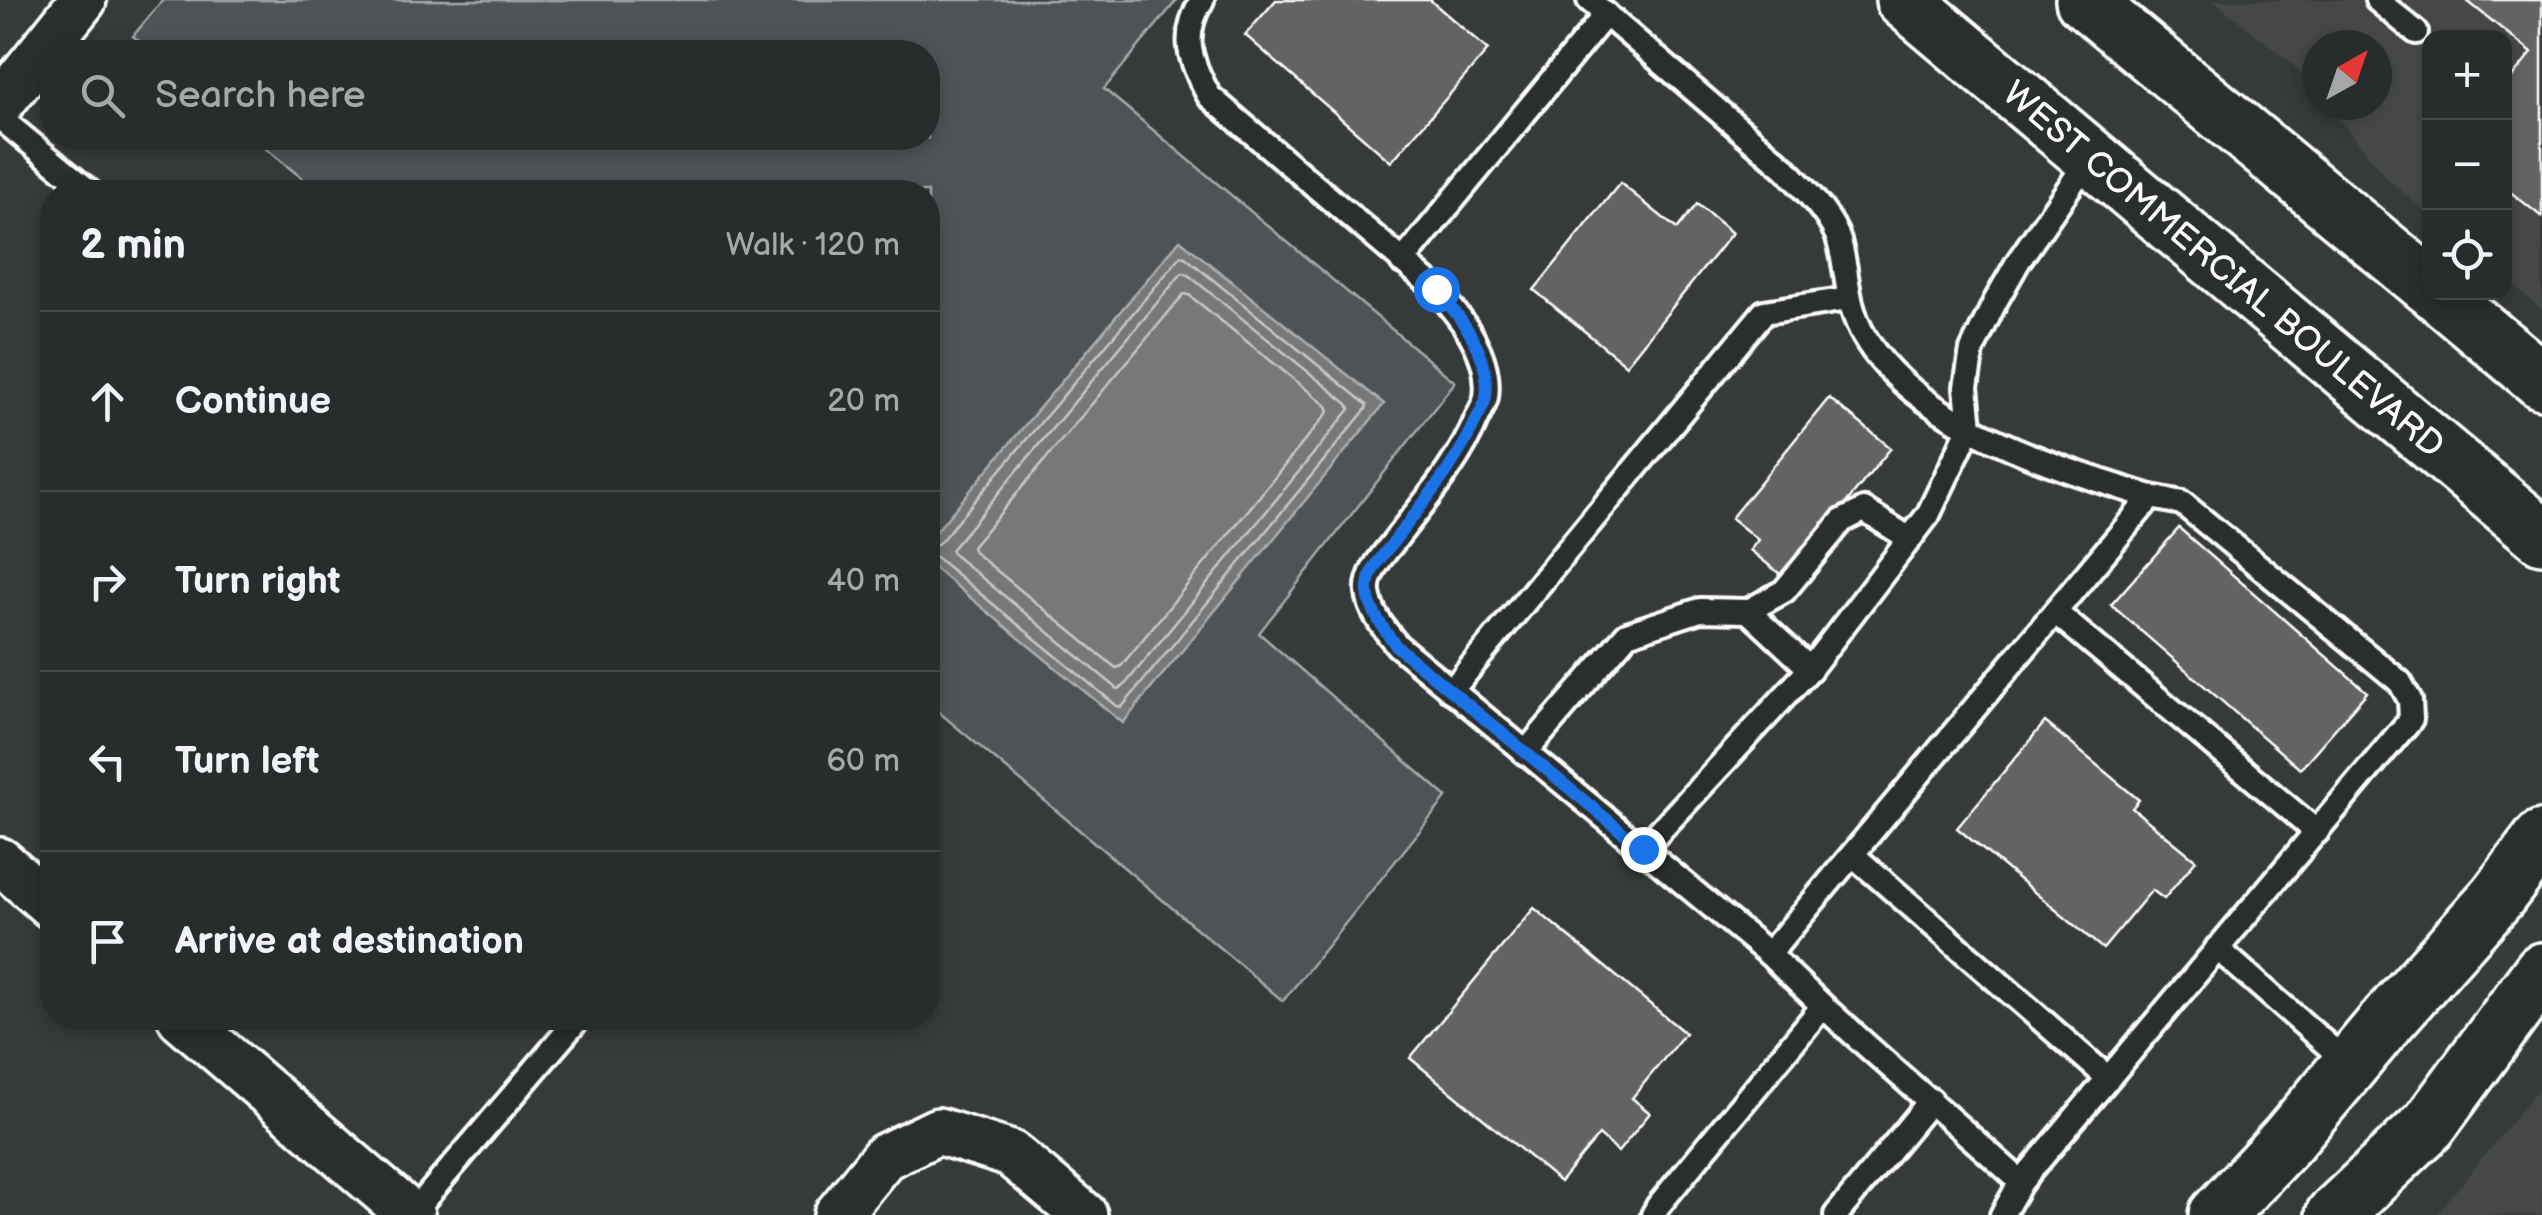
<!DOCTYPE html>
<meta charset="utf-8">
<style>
:root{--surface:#292c2c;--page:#313434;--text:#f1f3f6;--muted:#a5a7a9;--line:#454848}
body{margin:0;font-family:"Balsamiq Sans",sans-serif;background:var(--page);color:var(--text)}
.controls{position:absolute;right:30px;top:30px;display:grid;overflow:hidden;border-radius:20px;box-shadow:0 5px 15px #0003}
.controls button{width:90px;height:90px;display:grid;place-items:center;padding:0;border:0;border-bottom:2px solid var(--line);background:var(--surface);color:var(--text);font:50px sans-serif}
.compass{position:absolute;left:2302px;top:30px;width:90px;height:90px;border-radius:50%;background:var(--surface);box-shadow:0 5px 15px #0003;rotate:40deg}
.stop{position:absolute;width:30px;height:30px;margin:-22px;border:8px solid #1a73e8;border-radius:50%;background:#fff}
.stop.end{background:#1a73e8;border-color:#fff;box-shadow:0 2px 10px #0008}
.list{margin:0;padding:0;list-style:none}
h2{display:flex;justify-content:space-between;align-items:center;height:130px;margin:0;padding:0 40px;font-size:42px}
h2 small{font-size:32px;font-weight:400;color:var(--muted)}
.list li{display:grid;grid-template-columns:65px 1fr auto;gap:30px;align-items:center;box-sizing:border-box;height:180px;padding:0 40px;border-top:2px solid var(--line)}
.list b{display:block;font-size:38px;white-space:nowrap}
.list em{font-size:32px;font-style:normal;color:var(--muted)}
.icon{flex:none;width:55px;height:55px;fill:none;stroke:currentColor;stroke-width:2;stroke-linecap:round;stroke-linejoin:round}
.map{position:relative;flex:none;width:2542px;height:1215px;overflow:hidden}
.search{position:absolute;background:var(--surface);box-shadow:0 5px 15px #0003;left:40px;top:40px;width:900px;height:110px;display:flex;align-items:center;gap:25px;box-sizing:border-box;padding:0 35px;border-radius:40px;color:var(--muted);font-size:38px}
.panel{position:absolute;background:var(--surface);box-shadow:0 5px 15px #0003;left:40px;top:180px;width:900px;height:850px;border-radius:40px}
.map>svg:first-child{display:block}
.built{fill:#444748}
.green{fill:#505354;stroke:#a8a9aa;stroke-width:2.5}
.water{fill:#767879;stroke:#adaeaf;stroke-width:2.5}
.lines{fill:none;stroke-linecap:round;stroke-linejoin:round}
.shore{stroke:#c8c9c9;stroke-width:2.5}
.building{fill:#636465;stroke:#fff;stroke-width:2.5}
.lane-casing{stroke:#fff;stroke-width:30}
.street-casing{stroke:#fff;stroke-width:52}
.secondary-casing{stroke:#fff;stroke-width:62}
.highway-casing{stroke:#fff;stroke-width:62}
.lane{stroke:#2a2d2e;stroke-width:22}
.street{stroke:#2a2d2e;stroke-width:45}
.secondary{stroke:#2a2d2e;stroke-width:55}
.highway{stroke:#2a2d2e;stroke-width:55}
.route{stroke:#1a73e8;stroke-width:12}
.labels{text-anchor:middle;stroke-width:10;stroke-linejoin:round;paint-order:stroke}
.street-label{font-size:35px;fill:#fff;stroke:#2a2d2e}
</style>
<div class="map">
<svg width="2542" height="1215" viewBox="0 0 2542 1215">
<rect width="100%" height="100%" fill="#373a3b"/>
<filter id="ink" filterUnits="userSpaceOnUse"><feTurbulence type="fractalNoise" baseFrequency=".01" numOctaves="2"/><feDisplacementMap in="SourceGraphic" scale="20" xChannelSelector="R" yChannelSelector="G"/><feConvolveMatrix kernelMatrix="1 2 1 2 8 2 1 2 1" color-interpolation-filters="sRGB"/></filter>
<g filter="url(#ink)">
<!-- built -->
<g class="built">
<polygon points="2213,0 2542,0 2542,310 2505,278 2504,38 2430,38 2429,215 2392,183 2326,105 2377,105 2377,45 2317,45 2317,94 2291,63"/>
<polygon points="2542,1084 2542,1215 2436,1215"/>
</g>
<!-- green -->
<polygon class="green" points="163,0 1177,0 1104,89 1455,382 1259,633 1447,797 1283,1001 928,703 928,192 319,192 253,138 928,138 928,52 152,52 133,36"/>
<!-- water -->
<polygon class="water" points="1180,240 1384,404 1123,723 928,563 928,541"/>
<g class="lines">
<!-- shore -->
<g class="shore">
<polygon points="1182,273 1187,274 1348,404 1350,409 1123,687 1118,689 953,554 951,550"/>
<polygon points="1184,294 1189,295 1327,406 1329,411 1121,666 1116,668 974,552 972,547"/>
<polyline points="928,546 930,549 940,542 1181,256 1185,257 1367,405 1366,409 1122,707 1117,706 937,558 930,553 928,555"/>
</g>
</g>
<!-- building -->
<g class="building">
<polygon points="1276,0 1430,0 1488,50 1391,162 1245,35"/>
<polygon points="2466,0 2542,0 2542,217 2504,187 2504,87 2532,53"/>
<polygon points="1620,183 1677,229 1697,204 1732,233 1626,365 1534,290"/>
<polygon points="1829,398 1891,448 1785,578 1750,550 1758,540 1731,518"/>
<polygon points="2179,528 2367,692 2300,769 2111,605"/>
<polygon points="2045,722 2139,800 2132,808 2196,860 2164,899 2152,890 2103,949 1957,828"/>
<polygon points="1534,908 1685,1033 1632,1098 1650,1113 1618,1152 1599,1135 1560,1182 1410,1058"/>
</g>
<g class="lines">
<defs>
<g id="lane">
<path d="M1202 0C1180 36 1190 61 1209 96L1436 289C1461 318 1492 355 1486 397 1485 404 1480 412 1477 418 1458 465 1421 505 1391 545 1381 557 1366 575 1368 592 1370 612 1385 630 1397 645L1769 954C1849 1034 1937 1106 2021 1182L2002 1215"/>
<path d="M1589 0 1785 168C1802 187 1832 216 1839 241 1849 275 1845 303 1864 336 1914 424 2060 469 2151 497"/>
<polyline points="2377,0 2416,32"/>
<polyline points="0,118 90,192"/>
<polyline points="1402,262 1606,14"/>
<polyline points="1748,611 1810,669"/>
<polyline points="2055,612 2317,832"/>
<polyline points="1451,691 1764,312 1848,299"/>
<polyline points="1525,753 1627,634 1700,610 1748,611 1784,591 1842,521 1864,510 1910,539"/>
<polyline points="1643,849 1810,669 1928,515 1970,427 1966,387 1972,350 1995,302 2019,260 2091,156"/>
<polyline points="1853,855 2108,1078"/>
<polyline points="2217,948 2350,1065"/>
<polyline points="1769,954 2151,497 2182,503 2400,682 2410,700 2411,719 2021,1182"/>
<polyline points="411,1215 579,1018"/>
<polyline points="1653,1215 1658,1206 1822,1007"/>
<polyline points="1836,1215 1931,1100"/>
</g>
<g id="street">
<polyline points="0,104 83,0"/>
<polyline points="0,861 52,906"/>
<polyline points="181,1018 411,1215"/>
<polyline points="837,1215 884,1157 938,1131 1011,1154 1084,1215"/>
</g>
<g id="secondary">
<polyline points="2217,1215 2288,1139 2385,1023 2498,896 2542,838"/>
<polyline points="2334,1215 2429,1125 2542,971"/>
</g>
<g id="highway">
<path id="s1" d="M1904 0 2542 536"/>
<polyline points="2084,0 2430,287"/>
<polyline points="2436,292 2542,381"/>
</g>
</defs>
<!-- lane casing -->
<use href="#lane" class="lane-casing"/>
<!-- street casing -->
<use href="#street" class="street-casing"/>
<!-- secondary casing -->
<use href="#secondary" class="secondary-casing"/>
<!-- highway casing -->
<use href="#highway" class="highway-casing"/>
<!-- lane -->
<use href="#lane" class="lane"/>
<!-- street -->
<use href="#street" class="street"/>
<!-- secondary -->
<use href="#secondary" class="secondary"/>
<!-- highway -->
<use href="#highway" class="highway"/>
</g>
</g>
<g class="lines" filter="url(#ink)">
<!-- route -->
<path class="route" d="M1436 289C1461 318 1492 355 1486 397 1485 404 1480 412 1477 418 1457 465 1421 505 1391 545 1381 557 1366 575 1368 592 1370 612 1385 630 1396 646L1643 849"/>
</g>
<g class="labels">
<!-- street labels -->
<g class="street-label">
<text dy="12" stroke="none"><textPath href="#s1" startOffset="418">WEST COMMERCIAL BOULEVARD</textPath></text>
</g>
</g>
</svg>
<div class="controls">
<button>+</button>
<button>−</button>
<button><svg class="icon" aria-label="locate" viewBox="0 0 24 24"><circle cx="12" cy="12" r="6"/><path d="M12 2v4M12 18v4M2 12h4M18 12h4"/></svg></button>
</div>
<svg class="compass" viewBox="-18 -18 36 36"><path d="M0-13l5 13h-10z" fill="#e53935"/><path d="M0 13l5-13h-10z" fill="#a5a7a9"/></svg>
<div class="stop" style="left:1436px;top:289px"></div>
<div class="stop end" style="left:1643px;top:849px"></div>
<div class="search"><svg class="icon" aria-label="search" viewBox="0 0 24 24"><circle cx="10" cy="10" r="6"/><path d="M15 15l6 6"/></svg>Search here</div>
<section class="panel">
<h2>2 min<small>Walk · 120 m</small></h2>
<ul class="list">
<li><svg class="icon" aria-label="ahead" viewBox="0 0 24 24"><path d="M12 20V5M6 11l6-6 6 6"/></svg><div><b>Continue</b></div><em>20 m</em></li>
<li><svg class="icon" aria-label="right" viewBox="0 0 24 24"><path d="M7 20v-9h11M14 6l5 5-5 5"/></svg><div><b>Turn right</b></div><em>40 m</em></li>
<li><svg class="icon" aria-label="left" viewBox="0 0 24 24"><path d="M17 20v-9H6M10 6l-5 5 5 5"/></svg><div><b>Turn left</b></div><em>60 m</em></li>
<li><svg class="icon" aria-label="arrive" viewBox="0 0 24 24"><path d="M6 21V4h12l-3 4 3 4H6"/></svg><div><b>Arrive at destination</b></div></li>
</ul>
</section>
</div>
